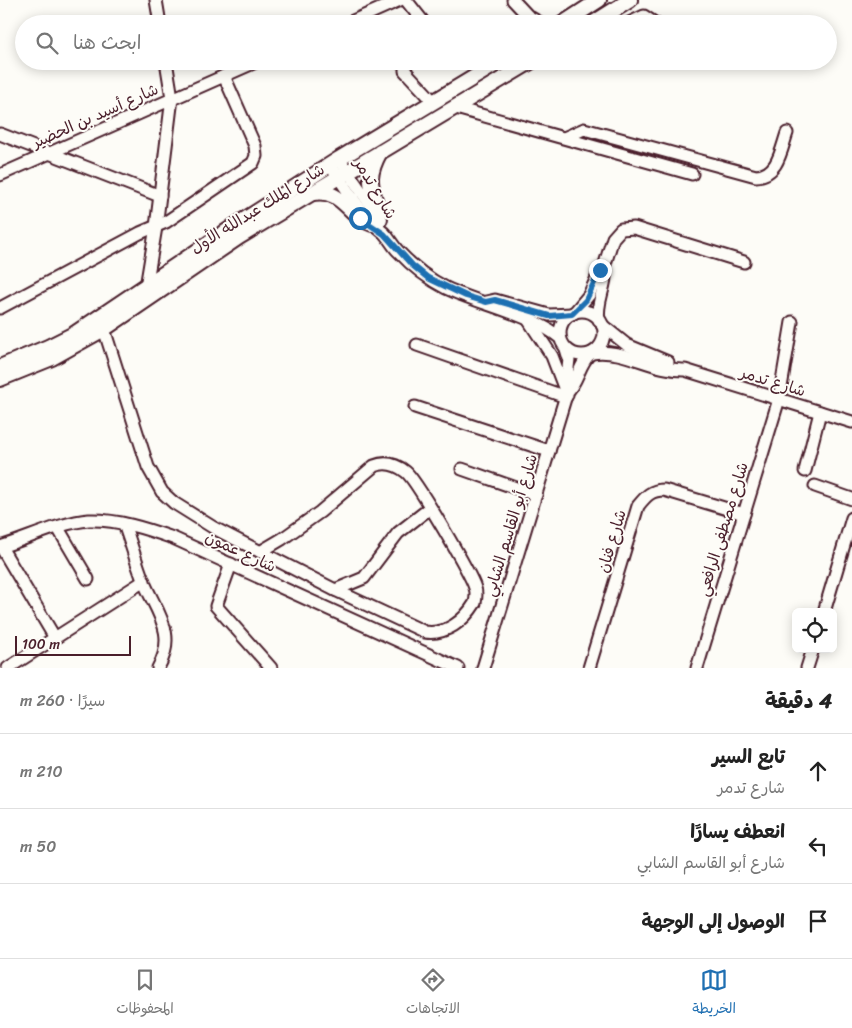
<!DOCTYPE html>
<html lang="ar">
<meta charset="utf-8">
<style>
:root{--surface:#fff;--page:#f2f2f2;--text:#222;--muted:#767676;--line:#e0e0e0;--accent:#1f6fb2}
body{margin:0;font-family:Sriracha,"Playpen Sans Arabic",sans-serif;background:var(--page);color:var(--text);direction:rtl}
.controls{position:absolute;right:15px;bottom:15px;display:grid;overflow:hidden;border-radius:8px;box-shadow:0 2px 12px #0003}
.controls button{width:45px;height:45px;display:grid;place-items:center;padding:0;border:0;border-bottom:1px solid var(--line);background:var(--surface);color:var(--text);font:25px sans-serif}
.scale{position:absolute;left:15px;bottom:12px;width:116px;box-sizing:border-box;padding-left:5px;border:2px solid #4a1f2b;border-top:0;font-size:14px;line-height:18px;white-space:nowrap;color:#4a1f2b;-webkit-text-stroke:4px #fdfcf7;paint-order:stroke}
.stop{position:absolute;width:15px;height:15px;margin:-11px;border:4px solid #1f6fb2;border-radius:50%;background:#fff}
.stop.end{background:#1f6fb2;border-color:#fff;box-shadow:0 1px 5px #0008}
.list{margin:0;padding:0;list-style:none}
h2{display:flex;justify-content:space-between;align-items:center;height:65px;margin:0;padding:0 20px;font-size:21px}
h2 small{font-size:16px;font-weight:400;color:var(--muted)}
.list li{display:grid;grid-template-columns:32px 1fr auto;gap:15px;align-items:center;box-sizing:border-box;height:75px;padding:0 20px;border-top:1px solid var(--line)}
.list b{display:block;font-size:19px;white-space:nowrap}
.list p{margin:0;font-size:16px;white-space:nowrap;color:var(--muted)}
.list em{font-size:16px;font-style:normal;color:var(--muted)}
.icon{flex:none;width:28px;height:28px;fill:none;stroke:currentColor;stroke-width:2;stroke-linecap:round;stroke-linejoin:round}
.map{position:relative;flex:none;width:852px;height:668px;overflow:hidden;direction:ltr}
.search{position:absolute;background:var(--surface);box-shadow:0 2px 12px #0003;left:15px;right:15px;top:15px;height:55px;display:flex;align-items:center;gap:12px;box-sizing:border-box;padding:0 18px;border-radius:28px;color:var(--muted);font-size:19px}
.sheet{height:290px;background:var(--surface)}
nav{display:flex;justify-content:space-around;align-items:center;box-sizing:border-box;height:70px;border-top:1px solid var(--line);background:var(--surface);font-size:14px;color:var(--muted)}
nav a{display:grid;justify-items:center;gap:2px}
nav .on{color:var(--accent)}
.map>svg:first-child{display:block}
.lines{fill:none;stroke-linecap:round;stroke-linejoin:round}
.minor-casing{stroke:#4a1f2b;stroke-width:15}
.major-casing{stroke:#4a1f2b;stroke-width:18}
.minor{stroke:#fdfcf7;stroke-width:11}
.major{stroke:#fdfcf7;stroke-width:14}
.route{stroke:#1f6fb2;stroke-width:6}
.labels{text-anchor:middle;stroke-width:4;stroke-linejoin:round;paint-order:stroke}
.street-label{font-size:16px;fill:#4a1f2b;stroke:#fdfcf7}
</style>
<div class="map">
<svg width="852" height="668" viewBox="0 0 852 668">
<rect width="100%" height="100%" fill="#fdfcf7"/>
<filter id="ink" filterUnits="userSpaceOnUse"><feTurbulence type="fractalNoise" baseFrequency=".02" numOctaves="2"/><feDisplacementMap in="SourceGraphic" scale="10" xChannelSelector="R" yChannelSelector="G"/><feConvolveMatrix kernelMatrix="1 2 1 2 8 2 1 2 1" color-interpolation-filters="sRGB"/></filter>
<g filter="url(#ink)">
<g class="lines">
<defs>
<g id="minor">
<polyline points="156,0 160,24"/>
<polyline points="406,0 425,24"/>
<polyline points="513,0 528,16 542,24"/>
<polyline points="346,24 400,0"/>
<polyline points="627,24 644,16 656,24"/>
<polyline points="410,61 405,65 405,71 434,102"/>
<polyline points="456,108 692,174"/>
<polyline points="0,134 160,196"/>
<path d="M566 137 584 129 756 176C778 175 781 150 787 133"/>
<polyline points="339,159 376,213"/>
<path d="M330 165C347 189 361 215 384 233 389 238 393 246 398 251 412 266 428 279 446 288 479 304 534 315 560 338"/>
<polyline points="0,175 258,61"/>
<polyline points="146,287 156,227 172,98 166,61"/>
<polyline points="486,302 495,300 549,315 572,314"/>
<polyline points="0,308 140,233 166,222 253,163 256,156 255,146 224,76"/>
<circle cx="582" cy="333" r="22"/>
<polyline points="574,313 589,295 599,273 604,267 613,238 621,229 634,228 744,262"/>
<path d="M599 320C595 302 609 283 604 267"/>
<polyline points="529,321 552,356 567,395"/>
<polyline points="602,325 627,345 668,362"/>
<path d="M104 329 148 467 162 492 174 503 214 528 335 590 425 632C446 635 464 621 475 603 476 598 477 593 475 588 471 574 416 480 406 472 396 464 386 461 374 466L320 512 282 539 260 552"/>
<polyline points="417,345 566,397"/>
<path d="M592 353C625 348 652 371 685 370L852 422"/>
<polyline points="566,386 569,359 566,349"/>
<polyline points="415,407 549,451"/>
<polyline points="462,469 536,495"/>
<polyline points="805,471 820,412"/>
<polyline points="815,486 852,499"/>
<path d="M124 524C131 543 136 562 143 580 156 612 178 633 158 668"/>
<polyline points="58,528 88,579"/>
<path d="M0 547C27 539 62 522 89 520 117 519 147 529 173 538L458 668"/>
<polyline points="1,547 55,638"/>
<polyline points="231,564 216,606 271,668"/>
<polyline points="335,590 364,578 398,533 430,508"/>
<polyline points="824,612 852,518"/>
<polyline points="8,668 144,581"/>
<path d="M483 668 567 392C578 381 579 364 590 354"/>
<path d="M589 668 638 506C646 496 651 490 664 490L744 514"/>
<polyline points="697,668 779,399 792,322"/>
<polyline points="807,668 813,649"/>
</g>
<g id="major">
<polyline points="562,24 599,0"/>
<polyline points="592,24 630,0"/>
<path d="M314 193C342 188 349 217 372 224"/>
<path d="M380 219C374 189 363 183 380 152"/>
<polyline points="0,367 48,347 74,334 233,227 339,159 501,61"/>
<polyline points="0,379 52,358 104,329 239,237 532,61"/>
</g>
</defs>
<!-- minor casing -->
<use href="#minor" class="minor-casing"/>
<!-- major casing -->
<use href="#major" class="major-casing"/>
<!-- minor -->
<use href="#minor" class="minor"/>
<!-- major -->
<use href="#major" class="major"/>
</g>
</g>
<g class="lines" filter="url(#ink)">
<!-- route -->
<polyline class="route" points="360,218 384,234 412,265 428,278 466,296 486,302 495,300 549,316 572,314 586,300 600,270"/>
</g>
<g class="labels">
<!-- street labels -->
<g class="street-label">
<text transform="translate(95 115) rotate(-24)" y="6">شارع أسيد بن الحضير</text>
<text transform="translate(376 188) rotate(59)" y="6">شارع تدمر</text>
<text transform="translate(257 208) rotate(-32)" y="6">شارع الملك عبدالله الأول</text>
<text transform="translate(773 381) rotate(17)" y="6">شارع تدمر</text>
<text transform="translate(510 525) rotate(-73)" y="6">شارع أبو القاسم الشابي</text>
<text transform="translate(722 529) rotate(-73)" y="6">شارع مصطفى الرافعي</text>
<text transform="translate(611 541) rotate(-73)" y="6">شارع فنان</text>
<text transform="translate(241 551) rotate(25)" y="6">شارع عمون</text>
</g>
</g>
</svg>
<div class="controls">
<button><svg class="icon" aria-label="locate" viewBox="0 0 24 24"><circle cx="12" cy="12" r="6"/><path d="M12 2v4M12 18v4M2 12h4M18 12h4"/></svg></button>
</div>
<div class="scale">100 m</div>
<div class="stop" style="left:360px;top:218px"></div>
<div class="stop end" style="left:600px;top:270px"></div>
<div class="search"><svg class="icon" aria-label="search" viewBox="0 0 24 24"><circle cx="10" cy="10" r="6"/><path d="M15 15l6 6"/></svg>ابحث هنا</div>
</div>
<section class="sheet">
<h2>4 دقيقة<small>سيرًا · 260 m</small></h2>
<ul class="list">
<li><svg class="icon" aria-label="ahead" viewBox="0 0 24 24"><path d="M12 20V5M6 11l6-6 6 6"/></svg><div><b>تابع السير</b><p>شارع تدمر</p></div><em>210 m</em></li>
<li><svg class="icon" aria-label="left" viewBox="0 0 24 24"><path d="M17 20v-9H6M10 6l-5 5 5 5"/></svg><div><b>انعطف يسارًا</b><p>شارع أبو القاسم الشابي</p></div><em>50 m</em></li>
<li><svg class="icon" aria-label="arrive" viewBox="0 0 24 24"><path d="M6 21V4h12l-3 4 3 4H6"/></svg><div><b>الوصول إلى الوجهة</b></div></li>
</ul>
</section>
<nav>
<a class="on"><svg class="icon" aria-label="map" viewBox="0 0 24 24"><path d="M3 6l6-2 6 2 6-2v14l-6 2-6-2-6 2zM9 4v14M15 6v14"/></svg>الخريطة</a>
<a><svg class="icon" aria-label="directions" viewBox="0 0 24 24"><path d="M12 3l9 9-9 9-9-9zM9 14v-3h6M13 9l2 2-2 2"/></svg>الاتجاهات</a>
<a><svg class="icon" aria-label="saved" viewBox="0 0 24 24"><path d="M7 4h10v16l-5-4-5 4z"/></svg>المحفوظات</a>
</nav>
